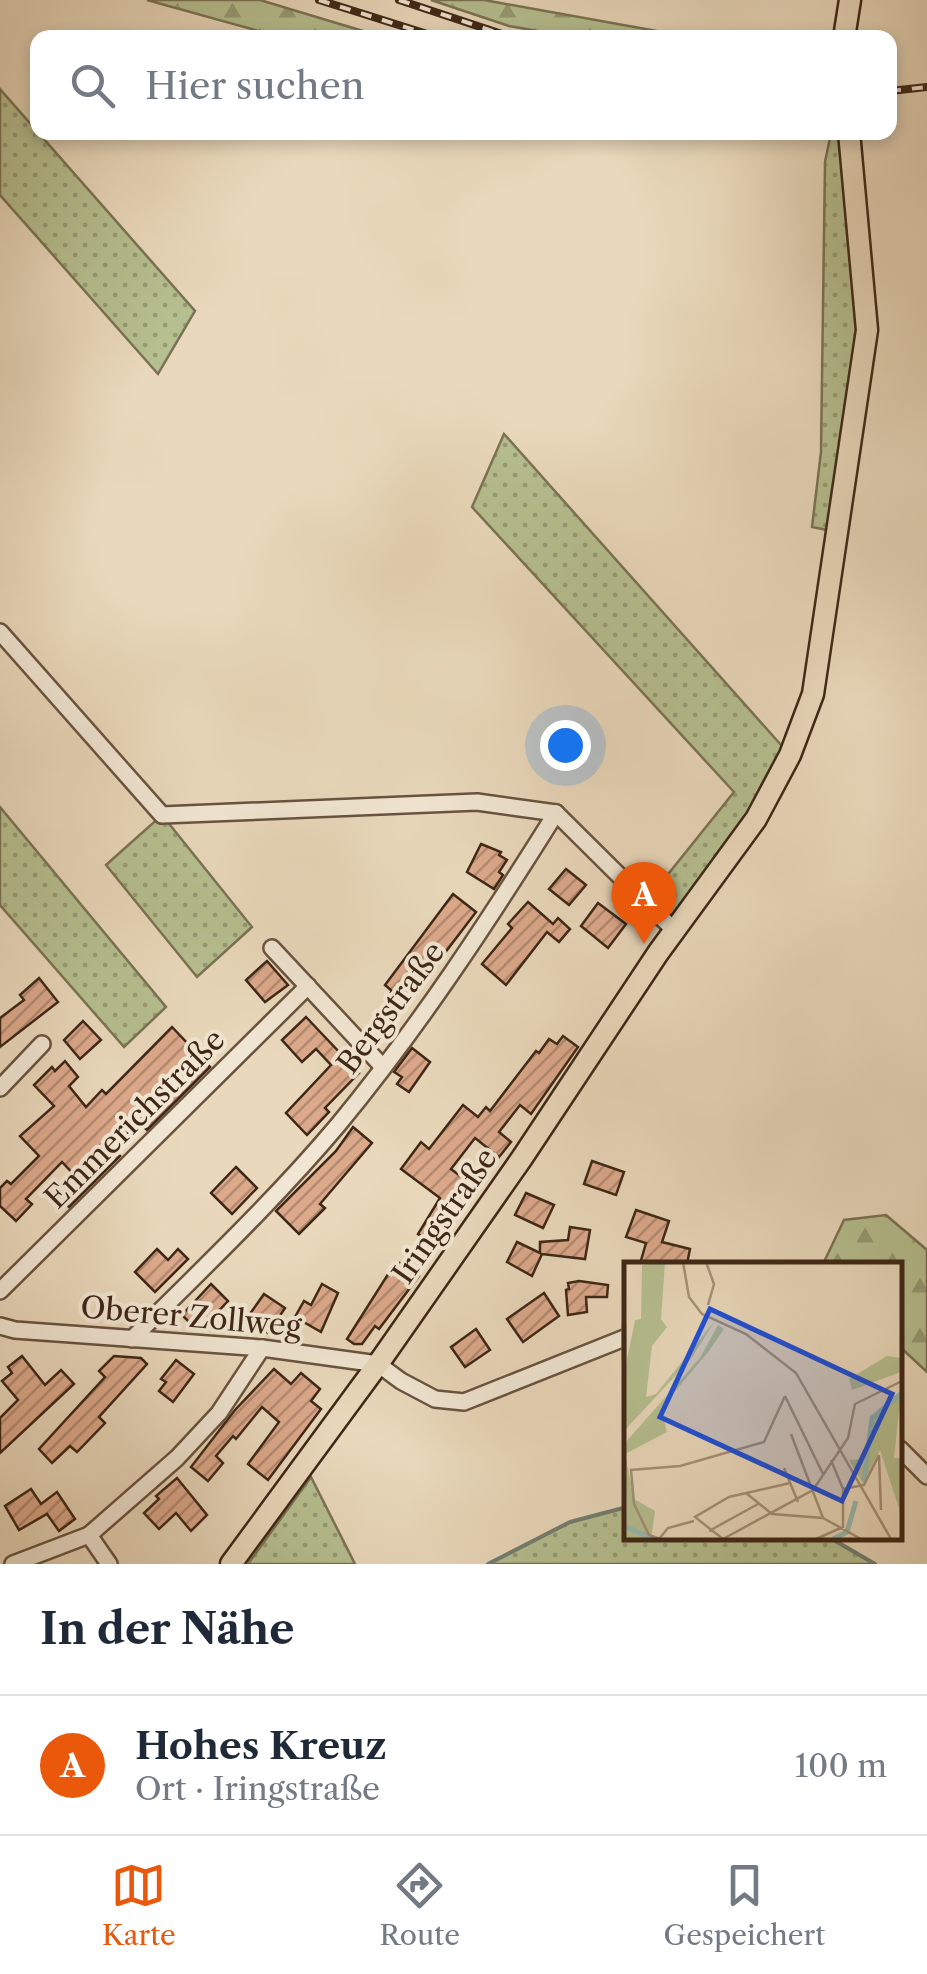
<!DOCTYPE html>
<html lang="de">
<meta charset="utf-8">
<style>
:root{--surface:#fff;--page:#f6f6f7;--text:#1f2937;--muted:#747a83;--line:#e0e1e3;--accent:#ea580c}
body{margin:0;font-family:"Libre Caslon Text",serif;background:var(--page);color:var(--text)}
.you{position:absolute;left:565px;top:745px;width:35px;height:35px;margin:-25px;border:8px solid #fff;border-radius:50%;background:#1a73e8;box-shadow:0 0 0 15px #1a73e833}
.badge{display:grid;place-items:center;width:65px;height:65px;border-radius:50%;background:var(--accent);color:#fff;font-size:32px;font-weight:700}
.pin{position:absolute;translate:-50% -82px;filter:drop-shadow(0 2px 5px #0008)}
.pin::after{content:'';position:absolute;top:52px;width:35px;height:30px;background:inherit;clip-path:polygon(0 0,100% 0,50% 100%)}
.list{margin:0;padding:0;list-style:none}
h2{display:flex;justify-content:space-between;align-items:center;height:130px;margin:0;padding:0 40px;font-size:42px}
h2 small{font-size:32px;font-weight:400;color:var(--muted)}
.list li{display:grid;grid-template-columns:65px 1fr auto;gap:30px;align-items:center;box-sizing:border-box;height:140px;padding:0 40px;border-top:2px solid var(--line)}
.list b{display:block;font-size:38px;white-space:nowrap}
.list p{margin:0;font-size:32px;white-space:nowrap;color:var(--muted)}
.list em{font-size:32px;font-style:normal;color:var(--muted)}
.icon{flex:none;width:55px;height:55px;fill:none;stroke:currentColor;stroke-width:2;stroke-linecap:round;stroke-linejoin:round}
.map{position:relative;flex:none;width:927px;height:1564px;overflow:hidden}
.search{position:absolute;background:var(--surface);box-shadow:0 5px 15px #0003;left:30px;right:30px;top:30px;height:110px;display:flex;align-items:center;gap:25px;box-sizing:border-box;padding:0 35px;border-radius:20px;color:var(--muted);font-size:38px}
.sheet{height:270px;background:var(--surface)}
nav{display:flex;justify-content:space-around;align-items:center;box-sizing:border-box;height:140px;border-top:2px solid var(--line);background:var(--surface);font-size:28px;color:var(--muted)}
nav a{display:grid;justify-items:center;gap:5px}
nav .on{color:var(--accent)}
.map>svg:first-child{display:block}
.grass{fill:url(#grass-dots);stroke:#7a7353;stroke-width:2.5}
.forest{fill:url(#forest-firs);stroke:#7a7353;stroke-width:2.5}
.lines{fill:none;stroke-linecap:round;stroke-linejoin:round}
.stream{stroke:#737f72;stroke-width:4}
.building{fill:url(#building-hatch);stroke:#3e2716;stroke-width:2.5}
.minor-casing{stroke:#69533f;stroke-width:20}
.major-casing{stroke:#3e2716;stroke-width:25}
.minor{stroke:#f1e6d3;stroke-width:15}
.major{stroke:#e9d8bb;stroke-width:20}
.rail-casing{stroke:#3e2716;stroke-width:8}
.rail{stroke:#f1e6d3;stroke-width:4;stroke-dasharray:11;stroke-linecap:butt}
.labels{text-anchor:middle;stroke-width:8;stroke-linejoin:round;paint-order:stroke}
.street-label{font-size:30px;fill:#3e2716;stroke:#f1e6d3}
.inset-river{fill:none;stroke:#97bab0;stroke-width:5}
.inset-road{fill:none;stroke:#a59179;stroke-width:2.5}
.view{fill:#1d4ed8;fill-opacity:0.15;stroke:#1d4ed8;stroke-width:5}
.inset-edge{fill:none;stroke:#3e2716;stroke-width:5}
</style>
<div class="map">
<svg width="927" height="1564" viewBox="0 0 927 1564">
<defs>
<pattern id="grass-dots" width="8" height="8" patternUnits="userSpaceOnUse" patternTransform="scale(2.5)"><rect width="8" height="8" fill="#b6bf90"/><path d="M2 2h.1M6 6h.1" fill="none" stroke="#959b75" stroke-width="1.8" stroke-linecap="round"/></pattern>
<pattern id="forest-firs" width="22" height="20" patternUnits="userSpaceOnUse" patternTransform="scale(2.5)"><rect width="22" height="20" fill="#b6bf90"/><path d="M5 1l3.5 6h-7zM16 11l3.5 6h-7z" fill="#959b75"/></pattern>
<pattern id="building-hatch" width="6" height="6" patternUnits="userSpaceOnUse" patternTransform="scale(2.5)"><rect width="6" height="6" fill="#dca98b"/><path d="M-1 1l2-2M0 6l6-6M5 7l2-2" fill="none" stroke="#b48a71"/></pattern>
</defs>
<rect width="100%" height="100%" fill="#e9d8bb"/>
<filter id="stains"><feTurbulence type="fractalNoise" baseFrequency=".002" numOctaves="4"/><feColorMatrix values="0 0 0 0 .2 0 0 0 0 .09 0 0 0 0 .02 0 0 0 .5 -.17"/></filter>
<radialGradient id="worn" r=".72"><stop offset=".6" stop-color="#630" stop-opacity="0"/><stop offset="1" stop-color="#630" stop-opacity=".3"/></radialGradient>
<!-- grass -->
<g class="grass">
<polygon points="0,89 195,311 158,374 0,195"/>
<polygon points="831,133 847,133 867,330 837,532 812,527 821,452 825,162"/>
<polygon points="504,434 790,755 675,931 645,903 734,792 472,507"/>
<polygon points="0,807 166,1007 124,1047 0,905"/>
<polygon points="162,815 252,927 197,977 106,865"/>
<polygon points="311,1477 355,1564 248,1564"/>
<polygon points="627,1507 627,1536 827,1537 875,1564 488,1564 570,1522"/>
</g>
<!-- forest -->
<g class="forest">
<polygon points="147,0 260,0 383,37 280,37"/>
<polygon points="431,0 484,0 690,37 572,37 509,26"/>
<polygon points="886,1215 927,1250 927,1372 900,1347 900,1264 823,1264 844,1220"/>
</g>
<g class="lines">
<!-- stream -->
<g class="stream">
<polyline points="827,1536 875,1564"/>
<polyline points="488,1564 570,1522 627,1507"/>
</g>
</g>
<!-- building -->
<g class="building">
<polygon points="481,844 501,852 499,855 507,860 499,872 503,875 494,889 467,872"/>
<polygon points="566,869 586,885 569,905 549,889"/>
<polygon points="453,894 476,912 403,1008 388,997 392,991 385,985"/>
<polygon points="528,902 553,924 558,918 570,929 559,942 547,932 506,985 482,964 512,928 508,924"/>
<polygon points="598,903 626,924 608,948 581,926"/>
<polygon points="267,961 288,985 265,1002 246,980"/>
<polygon points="39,978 58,1002 0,1047 0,1018 24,1000 20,995"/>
<polygon points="306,1017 359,1073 325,1108 329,1112 307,1135 286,1113 331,1065 316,1049 302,1062 282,1040"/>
<polygon points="83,1021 101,1040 80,1059 64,1040"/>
<polygon points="172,1027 210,1067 147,1130 139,1122 113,1149 120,1156 69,1207 60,1197 78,1179 62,1162 26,1199 32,1204 16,1221 0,1206 0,1188 7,1181 11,1184 39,1156 20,1136 54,1106 34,1085 52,1067 55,1071 65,1061 78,1077 69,1086 86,1107 102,1090 106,1094"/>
<polygon points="563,1036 578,1047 531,1114 520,1105 499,1132 511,1142 499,1157 475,1138 451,1169 477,1189 448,1226 451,1228 438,1247 418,1234 440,1198 401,1169 421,1142 429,1149 463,1105 478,1117 486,1107 490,1111 536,1051 539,1053 549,1039 557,1044"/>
<polygon points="412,1048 430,1062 409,1092 397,1084 402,1077 394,1072"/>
<polygon points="353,1127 372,1143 320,1204 325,1208 299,1234 276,1211 336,1151"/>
<polygon points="592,1161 624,1172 616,1195 584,1184"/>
<polygon points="236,1167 257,1188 232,1214 211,1193"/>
<polygon points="526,1193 554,1205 543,1228 515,1215"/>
<polygon points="636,1210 669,1221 662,1242 690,1249 687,1264 640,1264 646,1243 626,1237"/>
<polygon points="570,1227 590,1230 585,1259 542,1254 532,1276 507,1262 517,1242 540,1253 540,1242 568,1240"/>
<polygon points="157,1249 168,1260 178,1249 188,1259 155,1292 135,1272"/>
<polygon points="400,1263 419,1276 379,1329 375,1326 362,1344 354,1344 347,1339 392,1268 395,1271"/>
<polygon points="579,1281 608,1285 607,1297 586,1297 587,1312 568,1315 566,1290 569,1289 568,1283"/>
<polygon points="211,1284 228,1301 208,1322 202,1317 193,1326 182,1315"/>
<polygon points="322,1284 338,1293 321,1332 295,1317 304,1301 311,1305"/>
<polygon points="544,1293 559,1316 523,1342 507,1319"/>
<polygon points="264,1294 285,1308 268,1333 247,1318"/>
<polygon points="476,1329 490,1350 465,1367 451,1347"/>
<polygon points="22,1356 45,1385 61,1370 74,1384 0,1453 0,1418 18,1400 2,1381 12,1373 8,1367"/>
<polygon points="114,1356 141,1358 147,1364 99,1417 105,1423 77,1452 70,1446 52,1463 39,1449 105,1377 99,1371"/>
<polygon points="176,1360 194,1374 173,1402 159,1391 166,1382 161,1379"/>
<polygon points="274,1369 291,1384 301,1373 320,1389 311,1401 321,1409 268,1480 248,1464 279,1422 262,1407 236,1439 233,1436 216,1456 223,1463 208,1481 191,1467 235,1410"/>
<polygon points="177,1478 207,1515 191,1531 176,1513 159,1529 144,1513 159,1499 156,1496"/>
<polygon points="31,1489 41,1504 57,1492 75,1519 59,1531 47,1514 19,1530 5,1506"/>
</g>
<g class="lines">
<defs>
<g id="minor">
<polyline points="0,632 162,815 477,802 556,813"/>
<polyline points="556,813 675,931"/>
<polyline points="272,948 382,1066"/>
<polyline points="0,1088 42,1044"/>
<polyline points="0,1291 308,986"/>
<polyline points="0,1326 15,1330 262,1348 378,1364 401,1381 435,1399 464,1402 627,1337"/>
<path d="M132 1339C202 1269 274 1201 338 1125 419 1027 489 920 556 813"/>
<polyline points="900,1449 927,1476"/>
<polyline points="89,1535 177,1458 219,1413 262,1348"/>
<polyline points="13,1564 89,1535 109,1564"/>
</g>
<g id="major">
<polyline points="844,38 850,0"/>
<polyline points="231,1564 378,1364 522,1158 658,953 756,819 790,755 813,694 867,330 849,132"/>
</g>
</defs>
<!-- minor casing -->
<use href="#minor" class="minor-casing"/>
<!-- major casing -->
<use href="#major" class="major-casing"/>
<!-- minor -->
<use href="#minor" class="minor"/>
<!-- major -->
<use href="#major" class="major"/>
<defs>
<g id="rail">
<polyline points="319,0 440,38"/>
<polyline points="399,0 514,38"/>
<polyline points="890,91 927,87"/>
</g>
</defs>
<!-- rail casing -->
<use href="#rail" class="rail-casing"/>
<!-- rail -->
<use href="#rail" class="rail"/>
</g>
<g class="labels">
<!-- street labels -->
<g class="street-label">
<text transform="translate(391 1008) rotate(-53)" y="10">Bergstraße</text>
<text transform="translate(135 1119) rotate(-45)" y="10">Emmerichstraße</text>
<text transform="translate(445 1216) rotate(-55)" y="10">Iringstraße</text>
<text transform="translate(191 1317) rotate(5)" y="10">Oberer Zollweg</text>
</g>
</g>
<!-- overview -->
<g transform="translate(624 1262)">
<rect width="278" height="278" fill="#e9d8bb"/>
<path d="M277 131 270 196H276L277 252 256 188 239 222 225 198 243 197 248 156Z" fill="#b6bf90"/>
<path d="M41 0 37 57 43 65 28 84 22 135 32 132 90 60 67 97 0 169V112L11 58 17 57 18 3ZM94 63 100 67 85 89 37 146 43 170 1 192 10 237 31 249 27 277H0V182L76 96ZM263 94 277 96V110L228 128 225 117Z" fill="#b6bf90"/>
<path class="inset-river" d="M0 61V99M240 219 248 156 278 131M0 264 29 277M209 277 223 270 232 239"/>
<path class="inset-road" d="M59 0 65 35 78 52 122 72 172 111 267 277M82 0 90 22 84 43M161 134 199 212M167 172 199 256 237 277M255 193 257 248M207 198 219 227M160 206 174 240M122 231 148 252 199 256M85 269 134 242M35 277 44 266 70 259M36 277 25 273 10 242 7 208 56 204 140 180 161 134M99 277 189 228 224 176 231 142 278 119M99 277 71 255 105 235 166 221M192 277 219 265V227L240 223 255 193"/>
<path class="view" d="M86 47 268 132 218 239 36 155Z"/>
<rect width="278" height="278" class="inset-edge"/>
</g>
<rect width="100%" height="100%" filter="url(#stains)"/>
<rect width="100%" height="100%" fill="url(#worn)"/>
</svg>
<div class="you"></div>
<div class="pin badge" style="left:644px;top:944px">A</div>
<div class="search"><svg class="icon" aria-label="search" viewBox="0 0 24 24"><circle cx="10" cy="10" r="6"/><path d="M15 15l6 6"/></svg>Hier suchen</div>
</div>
<section class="sheet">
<h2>In der Nähe<small></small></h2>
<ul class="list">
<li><span class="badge">A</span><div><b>Hohes Kreuz</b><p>Ort · Iringstraße</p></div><em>100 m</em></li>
</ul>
</section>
<nav>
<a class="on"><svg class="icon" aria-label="map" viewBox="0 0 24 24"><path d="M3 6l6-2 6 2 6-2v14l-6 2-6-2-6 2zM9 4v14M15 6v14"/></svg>Karte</a>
<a><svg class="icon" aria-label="directions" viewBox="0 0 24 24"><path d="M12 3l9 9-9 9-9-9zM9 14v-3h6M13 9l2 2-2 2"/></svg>Route</a>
<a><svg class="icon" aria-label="saved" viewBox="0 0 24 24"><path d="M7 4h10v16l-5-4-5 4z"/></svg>Gespeichert</a>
</nav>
